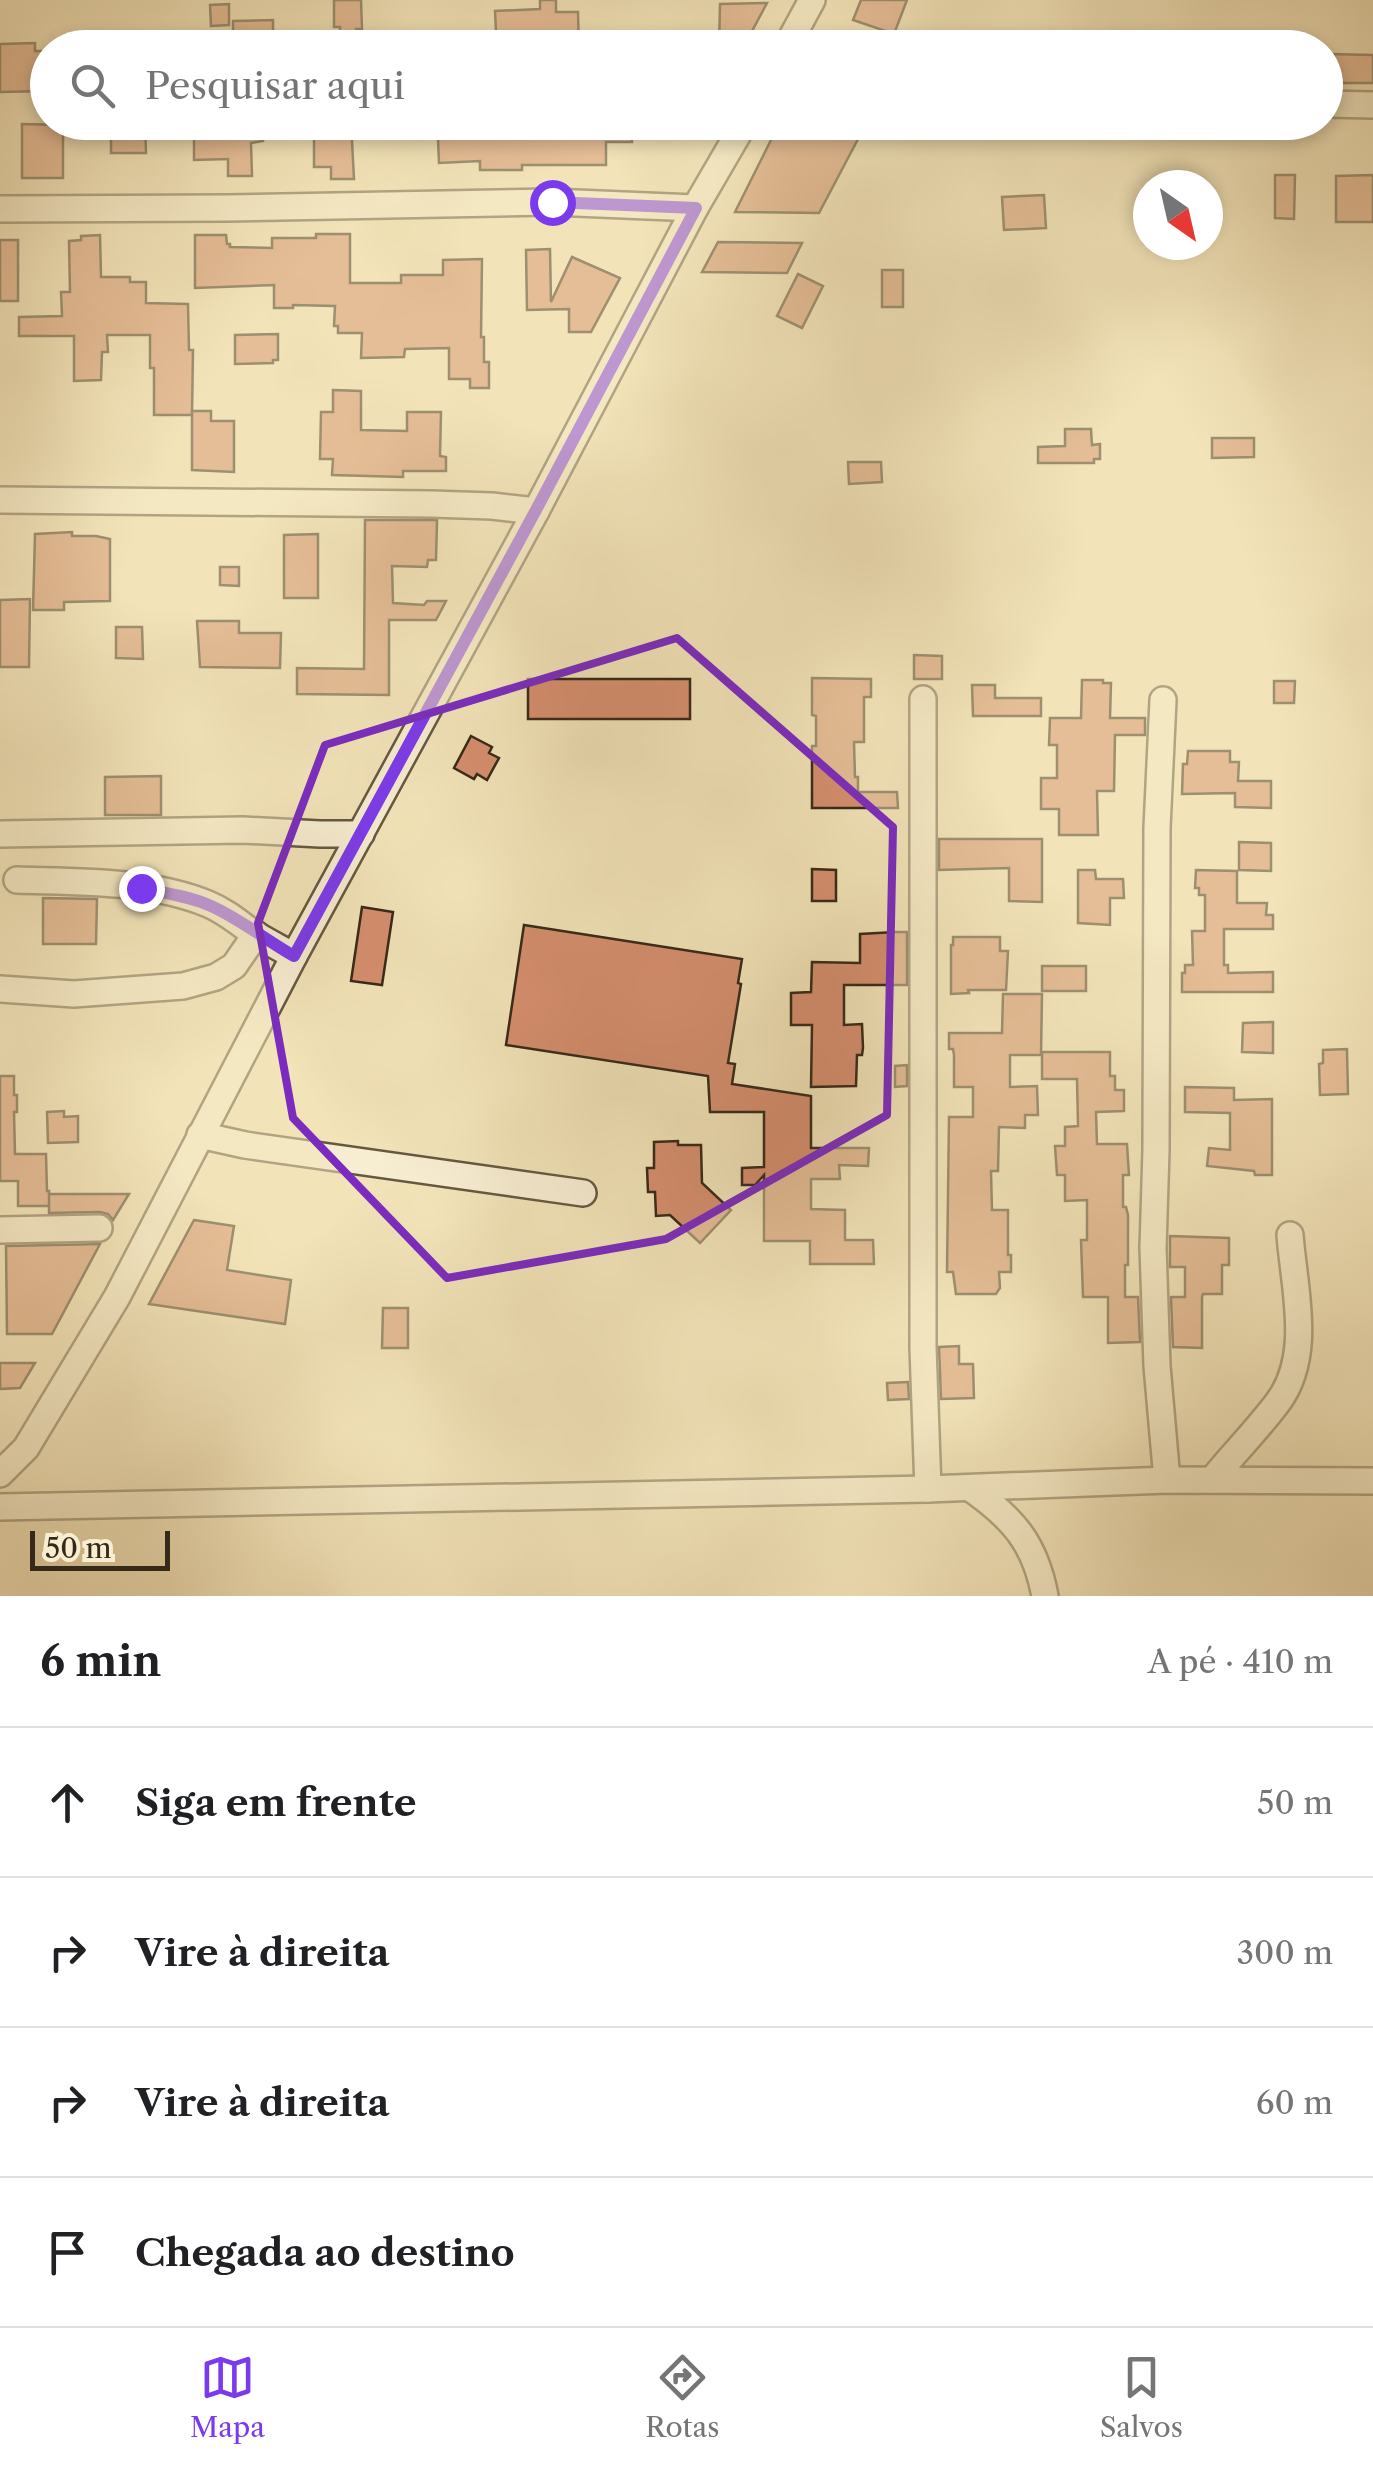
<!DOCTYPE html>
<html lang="pt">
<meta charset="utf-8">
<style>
:root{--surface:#fff;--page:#f6f6f6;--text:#202124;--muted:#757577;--line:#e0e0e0;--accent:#7c3aed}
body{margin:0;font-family:"Libre Caslon Text",serif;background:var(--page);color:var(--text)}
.compass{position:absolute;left:1133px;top:170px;width:90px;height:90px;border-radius:50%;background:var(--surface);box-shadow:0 5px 15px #0003;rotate:146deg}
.scale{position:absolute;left:30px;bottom:25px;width:140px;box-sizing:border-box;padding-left:10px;border:5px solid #362919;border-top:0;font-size:28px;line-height:35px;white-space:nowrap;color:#362919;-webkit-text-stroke:8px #f7edd1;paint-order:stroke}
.stop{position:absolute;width:30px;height:30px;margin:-22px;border:8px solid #7c3aed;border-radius:50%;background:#fff}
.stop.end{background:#7c3aed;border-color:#fff;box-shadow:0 2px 10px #0008}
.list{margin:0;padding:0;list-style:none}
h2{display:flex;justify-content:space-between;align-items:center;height:130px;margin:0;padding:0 40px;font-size:42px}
h2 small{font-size:32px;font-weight:400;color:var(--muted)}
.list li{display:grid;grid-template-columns:65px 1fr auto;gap:30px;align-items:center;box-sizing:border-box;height:150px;padding:0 40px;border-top:2px solid var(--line)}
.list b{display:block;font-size:38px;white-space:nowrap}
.list em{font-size:32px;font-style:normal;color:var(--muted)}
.icon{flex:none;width:55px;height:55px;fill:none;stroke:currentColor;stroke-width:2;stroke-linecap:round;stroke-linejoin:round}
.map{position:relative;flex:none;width:1373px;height:1596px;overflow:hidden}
.search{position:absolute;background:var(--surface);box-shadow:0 5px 15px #0003;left:30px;right:30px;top:30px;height:110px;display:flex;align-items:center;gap:25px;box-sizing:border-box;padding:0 35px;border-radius:55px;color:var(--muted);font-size:38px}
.sheet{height:730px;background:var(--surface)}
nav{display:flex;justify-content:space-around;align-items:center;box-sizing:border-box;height:140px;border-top:2px solid var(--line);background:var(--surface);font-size:28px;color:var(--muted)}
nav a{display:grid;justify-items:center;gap:5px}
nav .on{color:var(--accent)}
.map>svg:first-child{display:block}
.building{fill:#d58e6e;stroke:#362919;stroke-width:2.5}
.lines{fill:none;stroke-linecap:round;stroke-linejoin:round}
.minor-casing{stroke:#655841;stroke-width:30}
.minor{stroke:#f7edd1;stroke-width:25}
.route{stroke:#7c3aed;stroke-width:12}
.marked{fill:none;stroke:#7b2cbf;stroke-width:8;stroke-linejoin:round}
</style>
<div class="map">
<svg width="1373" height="1596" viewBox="0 0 1373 1596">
<rect width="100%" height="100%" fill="#f2e3b8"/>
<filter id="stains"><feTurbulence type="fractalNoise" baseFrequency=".002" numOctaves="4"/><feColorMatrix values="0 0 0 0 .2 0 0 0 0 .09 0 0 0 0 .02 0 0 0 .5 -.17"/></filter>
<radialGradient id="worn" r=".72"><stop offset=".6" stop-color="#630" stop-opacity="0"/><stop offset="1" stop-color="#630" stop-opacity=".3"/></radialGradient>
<!-- building -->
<g class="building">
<polygon points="334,0 361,0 362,29 356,29 356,38 340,38 340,27 334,27"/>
<polygon points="540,0 556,0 556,12 578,12 579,48 470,48 472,32 496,32 495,11 540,9"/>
<polygon points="861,0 907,0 894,34 853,20"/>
<polygon points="767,3 743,48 719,48 720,4"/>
<polygon points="229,4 229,25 211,26 210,5"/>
<polygon points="273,20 273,40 259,39 260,48 233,48 233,21"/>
<polygon points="35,43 35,51 48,51 48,91 0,92 0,44"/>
<polygon points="1326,54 1373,55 1373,83 1326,83"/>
<polygon points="111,122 145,122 146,153 111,153"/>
<polygon points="194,122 262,122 263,141 251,143 252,176 228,176 228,159 194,160"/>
<polygon points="314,122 351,122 354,179 331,179 331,167 314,167"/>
<polygon points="455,122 631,122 632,142 606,142 606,165 522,165 522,170 480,170 480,161 439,163 438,139 455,138"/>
<polygon points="780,122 867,122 819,213 735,212"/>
<polygon points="22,124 63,125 63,178 22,178"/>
<polygon points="1275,175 1295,175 1294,219 1275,218"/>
<polygon points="1373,175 1373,222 1336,222 1336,176"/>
<polygon points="1044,195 1046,228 1004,230 1002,197"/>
<polygon points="316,234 350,234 350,283 401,283 401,275 443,275 443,260 482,259 481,337 484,337 484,362 489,362 489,388 470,388 470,379 449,379 449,348 405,349 404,357 361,358 362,333 338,333 338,326 334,326 335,306 293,305 293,308 274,308 274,285 195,288 195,235 226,235 227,244 230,244 230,247 272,248 272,238 316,238"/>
<polygon points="100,235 101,277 130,277 130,282 146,282 146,303 188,304 189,350 193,350 192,415 154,415 154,368 150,368 150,335 107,335 108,352 102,352 101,380 74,381 74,336 19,336 19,317 62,316 61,292 70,292 69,241 81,240 81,236"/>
<rect x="0" y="240" width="18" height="61"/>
<polygon points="718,242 802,243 787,273 702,272"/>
<polygon points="550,249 551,302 572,257 620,278 591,332 569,332 569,309 527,310 526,250"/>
<rect x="882" y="270" width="21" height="37"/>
<polygon points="798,274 823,286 802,328 777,316"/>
<polygon points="278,334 278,360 273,360 273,363 235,364 235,335"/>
<polygon points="333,390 361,391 361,430 407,431 407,412 441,412 440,456 446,457 446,471 403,471 403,477 332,475 333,459 320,459 321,412 333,412"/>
<polygon points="192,411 211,411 211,421 234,421 234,472 192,470"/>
<polygon points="1065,429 1091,429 1092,445 1100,444 1100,459 1094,459 1094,463 1038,463 1038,447 1065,446"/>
<polygon points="1212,438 1254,438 1254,457 1212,458"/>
<polygon points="848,462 881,462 882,482 849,484"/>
<polygon points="365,520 437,520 436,560 428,560 427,567 392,566 393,603 424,605 427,601 446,601 436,620 389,620 389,695 297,694 297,668 364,669"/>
<polygon points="72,532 72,536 96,536 110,539 110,601 64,602 64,610 33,610 35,534"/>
<polygon points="318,534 318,598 284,598 284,535"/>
<polygon points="220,567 239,567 239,586 220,585"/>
<polygon points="30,599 29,667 0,667 0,600"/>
<polygon points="197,621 239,621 239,633 281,633 280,668 200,667"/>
<polygon points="116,627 142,627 143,659 116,658"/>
<polygon points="914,655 942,656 942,679 914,679"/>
<polygon points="812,678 871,679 871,697 864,697 864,742 854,742 855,777 858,777 858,792 897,792 898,808 812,808 812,746 816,746 816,716 812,715"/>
<rect x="528" y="679" width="162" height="40"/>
<polygon points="1082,680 1103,680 1103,683 1111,683 1110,718 1145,718 1145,735 1115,735 1114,791 1097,791 1098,835 1059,835 1059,809 1041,809 1041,778 1057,778 1057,745 1049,745 1050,718 1081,718"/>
<polygon points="1274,681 1295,681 1294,703 1274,703"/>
<polygon points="972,685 995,685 995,698 1041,698 1041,716 973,716"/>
<polygon points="471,736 492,747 489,753 499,758 487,780 477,774 474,779 454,768"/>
<polygon points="1188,751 1230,751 1230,762 1239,762 1238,781 1271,781 1271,808 1235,807 1235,793 1182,794 1183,764 1187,764"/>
<polygon points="161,776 161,815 105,815 105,777"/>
<polygon points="939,839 1042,839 1042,902 1009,901 1009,868 939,870"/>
<polygon points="1239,842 1271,843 1271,871 1239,870"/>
<polygon points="812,869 836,870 836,901 812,901"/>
<polygon points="1078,870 1095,870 1096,879 1123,879 1124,898 1110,898 1110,925 1078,923"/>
<polygon points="1196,870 1237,871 1237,903 1267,903 1266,915 1273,915 1273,929 1224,929 1224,965 1228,965 1228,973 1273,972 1273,992 1182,992 1182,973 1185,973 1185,965 1193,965 1192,931 1205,931 1205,895 1199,895 1199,888 1195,888"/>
<polygon points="43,898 97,899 96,944 43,944"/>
<polygon points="362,907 393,912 382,985 351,981"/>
<polygon points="524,925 742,959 738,983 741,984 728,1063 735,1064 732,1084 811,1096 811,1148 869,1148 868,1166 839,1165 840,1179 811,1179 811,1209 845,1210 845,1240 873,1240 874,1264 810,1264 810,1241 764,1241 764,1175 755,1185 742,1185 742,1168 764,1167 764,1112 710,1112 708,1076 506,1045"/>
<polygon points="896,932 907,932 907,985 844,985 844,1025 862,1024 863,1048 862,1055 857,1055 856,1086 811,1087 812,1025 791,1025 791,993 811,992 812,962 860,963 860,934"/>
<polygon points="953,937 1000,937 1000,951 1008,951 1006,990 968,990 969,993 951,994 951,945 953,945"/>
<rect x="1042" y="966" width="44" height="25"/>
<polygon points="1003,994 1042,994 1041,1055 1010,1055 1010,1087 1037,1086 1038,1115 1025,1115 1025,1128 999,1127 998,1171 991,1171 992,1210 1008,1210 1008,1255 1011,1255 1011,1272 999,1272 1000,1288 996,1294 956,1294 953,1272 947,1272 949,1117 973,1117 973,1087 954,1087 954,1055 953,1049 949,1049 949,1033 1002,1033"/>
<polygon points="1273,1022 1273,1053 1242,1052 1243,1023"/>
<polygon points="1347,1049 1348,1094 1320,1095 1319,1064 1323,1063 1323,1050"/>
<polygon points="1042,1052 1110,1052 1110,1076 1115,1076 1115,1090 1124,1090 1124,1111 1096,1112 1097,1144 1127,1144 1129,1175 1123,1175 1123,1207 1126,1207 1128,1215 1128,1265 1125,1265 1125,1297 1138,1297 1140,1342 1108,1343 1108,1297 1083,1297 1081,1240 1087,1240 1087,1200 1065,1201 1065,1175 1057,1175 1055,1146 1065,1146 1065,1127 1078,1126 1077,1079 1042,1079"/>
<polygon points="907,1065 907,1086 895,1087 895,1066"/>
<polygon points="0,1076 14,1076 14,1095 17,1095 17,1112 14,1112 15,1154 46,1154 47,1191 49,1191 49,1194 129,1194 113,1220 108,1214 100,1212 49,1213 49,1194 49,1206 18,1206 18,1181 0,1181"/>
<polygon points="1185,1087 1234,1088 1234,1100 1272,1099 1272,1175 1255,1175 1254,1171 1207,1166 1209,1148 1230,1150 1230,1113 1185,1112"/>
<polygon points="64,1111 64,1117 78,1116 78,1142 48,1143 47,1112"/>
<polygon points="678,1141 678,1145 701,1145 702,1183 731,1210 700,1243 670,1215 656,1216 655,1192 648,1192 647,1168 654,1168 654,1142"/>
<polygon points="194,1220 234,1226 227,1270 291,1280 285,1324 149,1304"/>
<polygon points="1170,1236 1229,1238 1229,1265 1222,1265 1222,1294 1203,1294 1202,1297 1202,1348 1173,1347 1171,1297 1185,1297 1185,1267 1170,1267"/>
<polygon points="100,1244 52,1334 7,1334 6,1246"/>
<polygon points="383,1308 408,1308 408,1348 382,1348"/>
<polygon points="959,1346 959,1364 973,1364 974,1398 941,1399 939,1347"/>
<polygon points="0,1363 35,1363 20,1388 0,1389"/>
<polygon points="908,1382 909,1399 888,1400 887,1383"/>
</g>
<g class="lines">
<defs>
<g id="minor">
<polyline points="786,48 812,0"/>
<polyline points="1326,104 1373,105"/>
<polyline points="0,209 227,208 552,202 695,208"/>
<polyline points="0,500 431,504 492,506 536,511"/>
<polyline points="923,699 923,1348 928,1489"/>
<polyline points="1163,700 1157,828 1156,1150 1153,1248 1157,1366 1167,1480"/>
<polyline points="0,834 243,830 320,834 361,834"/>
<path d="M17 880C77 882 151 880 208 904 225 911 238 922 253 933 266 941 280 948 294 956"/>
<polyline points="0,989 74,994 183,986 216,977 234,966 256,934"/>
<polyline points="200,1135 245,1145 583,1193"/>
<polyline points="0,1230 99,1228"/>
<polyline points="0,1474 26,1448 117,1297 294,956 536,511 695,208 745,122"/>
<path d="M1212 1480C1233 1454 1258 1429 1278 1402 1313 1355 1294 1289 1290 1235"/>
<path d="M970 1488C1013 1518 1035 1543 1045 1596"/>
<polyline points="0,1507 928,1489 1167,1480 1373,1481"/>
</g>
</defs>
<!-- minor casing -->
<use href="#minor" class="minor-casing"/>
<!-- minor -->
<use href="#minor" class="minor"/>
</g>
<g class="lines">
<!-- route -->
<path class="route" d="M141 888C164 893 189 896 211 906 240 919 266 940 294 956L536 510 696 208 552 202"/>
</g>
<!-- marked area -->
<path d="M0 0H1373V1596H0ZM677 638 893 827 887 1115 666 1239 447 1278 293 1118 258 923 325 745Z" fill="#f2e3b8" fill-opacity=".55" fill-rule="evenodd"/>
<path class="marked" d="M677 638 893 827 887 1115 666 1239 447 1278 293 1118 258 923 325 745Z"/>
<rect width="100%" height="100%" filter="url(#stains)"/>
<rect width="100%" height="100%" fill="url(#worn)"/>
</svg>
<svg class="compass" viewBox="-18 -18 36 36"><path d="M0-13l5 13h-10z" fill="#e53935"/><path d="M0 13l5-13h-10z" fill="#757577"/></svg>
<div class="scale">50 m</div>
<div class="stop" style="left:552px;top:202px"></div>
<div class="stop end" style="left:141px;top:888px"></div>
<div class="search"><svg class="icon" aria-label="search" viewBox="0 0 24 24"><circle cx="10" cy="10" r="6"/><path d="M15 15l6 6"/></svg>Pesquisar aqui</div>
</div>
<section class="sheet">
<h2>6 min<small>A pé · 410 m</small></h2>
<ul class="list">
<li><svg class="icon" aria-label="ahead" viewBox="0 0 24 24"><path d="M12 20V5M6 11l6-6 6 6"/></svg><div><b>Siga em frente</b></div><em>50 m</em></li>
<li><svg class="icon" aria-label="right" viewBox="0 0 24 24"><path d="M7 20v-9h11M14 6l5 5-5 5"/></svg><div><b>Vire à direita</b></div><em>300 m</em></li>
<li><svg class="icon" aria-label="right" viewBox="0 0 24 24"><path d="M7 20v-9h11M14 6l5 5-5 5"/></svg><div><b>Vire à direita</b></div><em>60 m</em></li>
<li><svg class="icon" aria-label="arrive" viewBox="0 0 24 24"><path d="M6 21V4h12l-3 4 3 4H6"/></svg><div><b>Chegada ao destino</b></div></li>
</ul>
</section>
<nav>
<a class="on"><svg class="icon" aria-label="map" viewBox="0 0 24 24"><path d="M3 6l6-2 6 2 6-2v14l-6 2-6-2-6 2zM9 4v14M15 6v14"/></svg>Mapa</a>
<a><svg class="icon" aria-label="directions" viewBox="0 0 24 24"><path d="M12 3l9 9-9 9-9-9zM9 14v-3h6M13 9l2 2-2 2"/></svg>Rotas</a>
<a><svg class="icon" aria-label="saved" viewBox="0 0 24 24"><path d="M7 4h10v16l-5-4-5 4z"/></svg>Salvos</a>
</nav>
